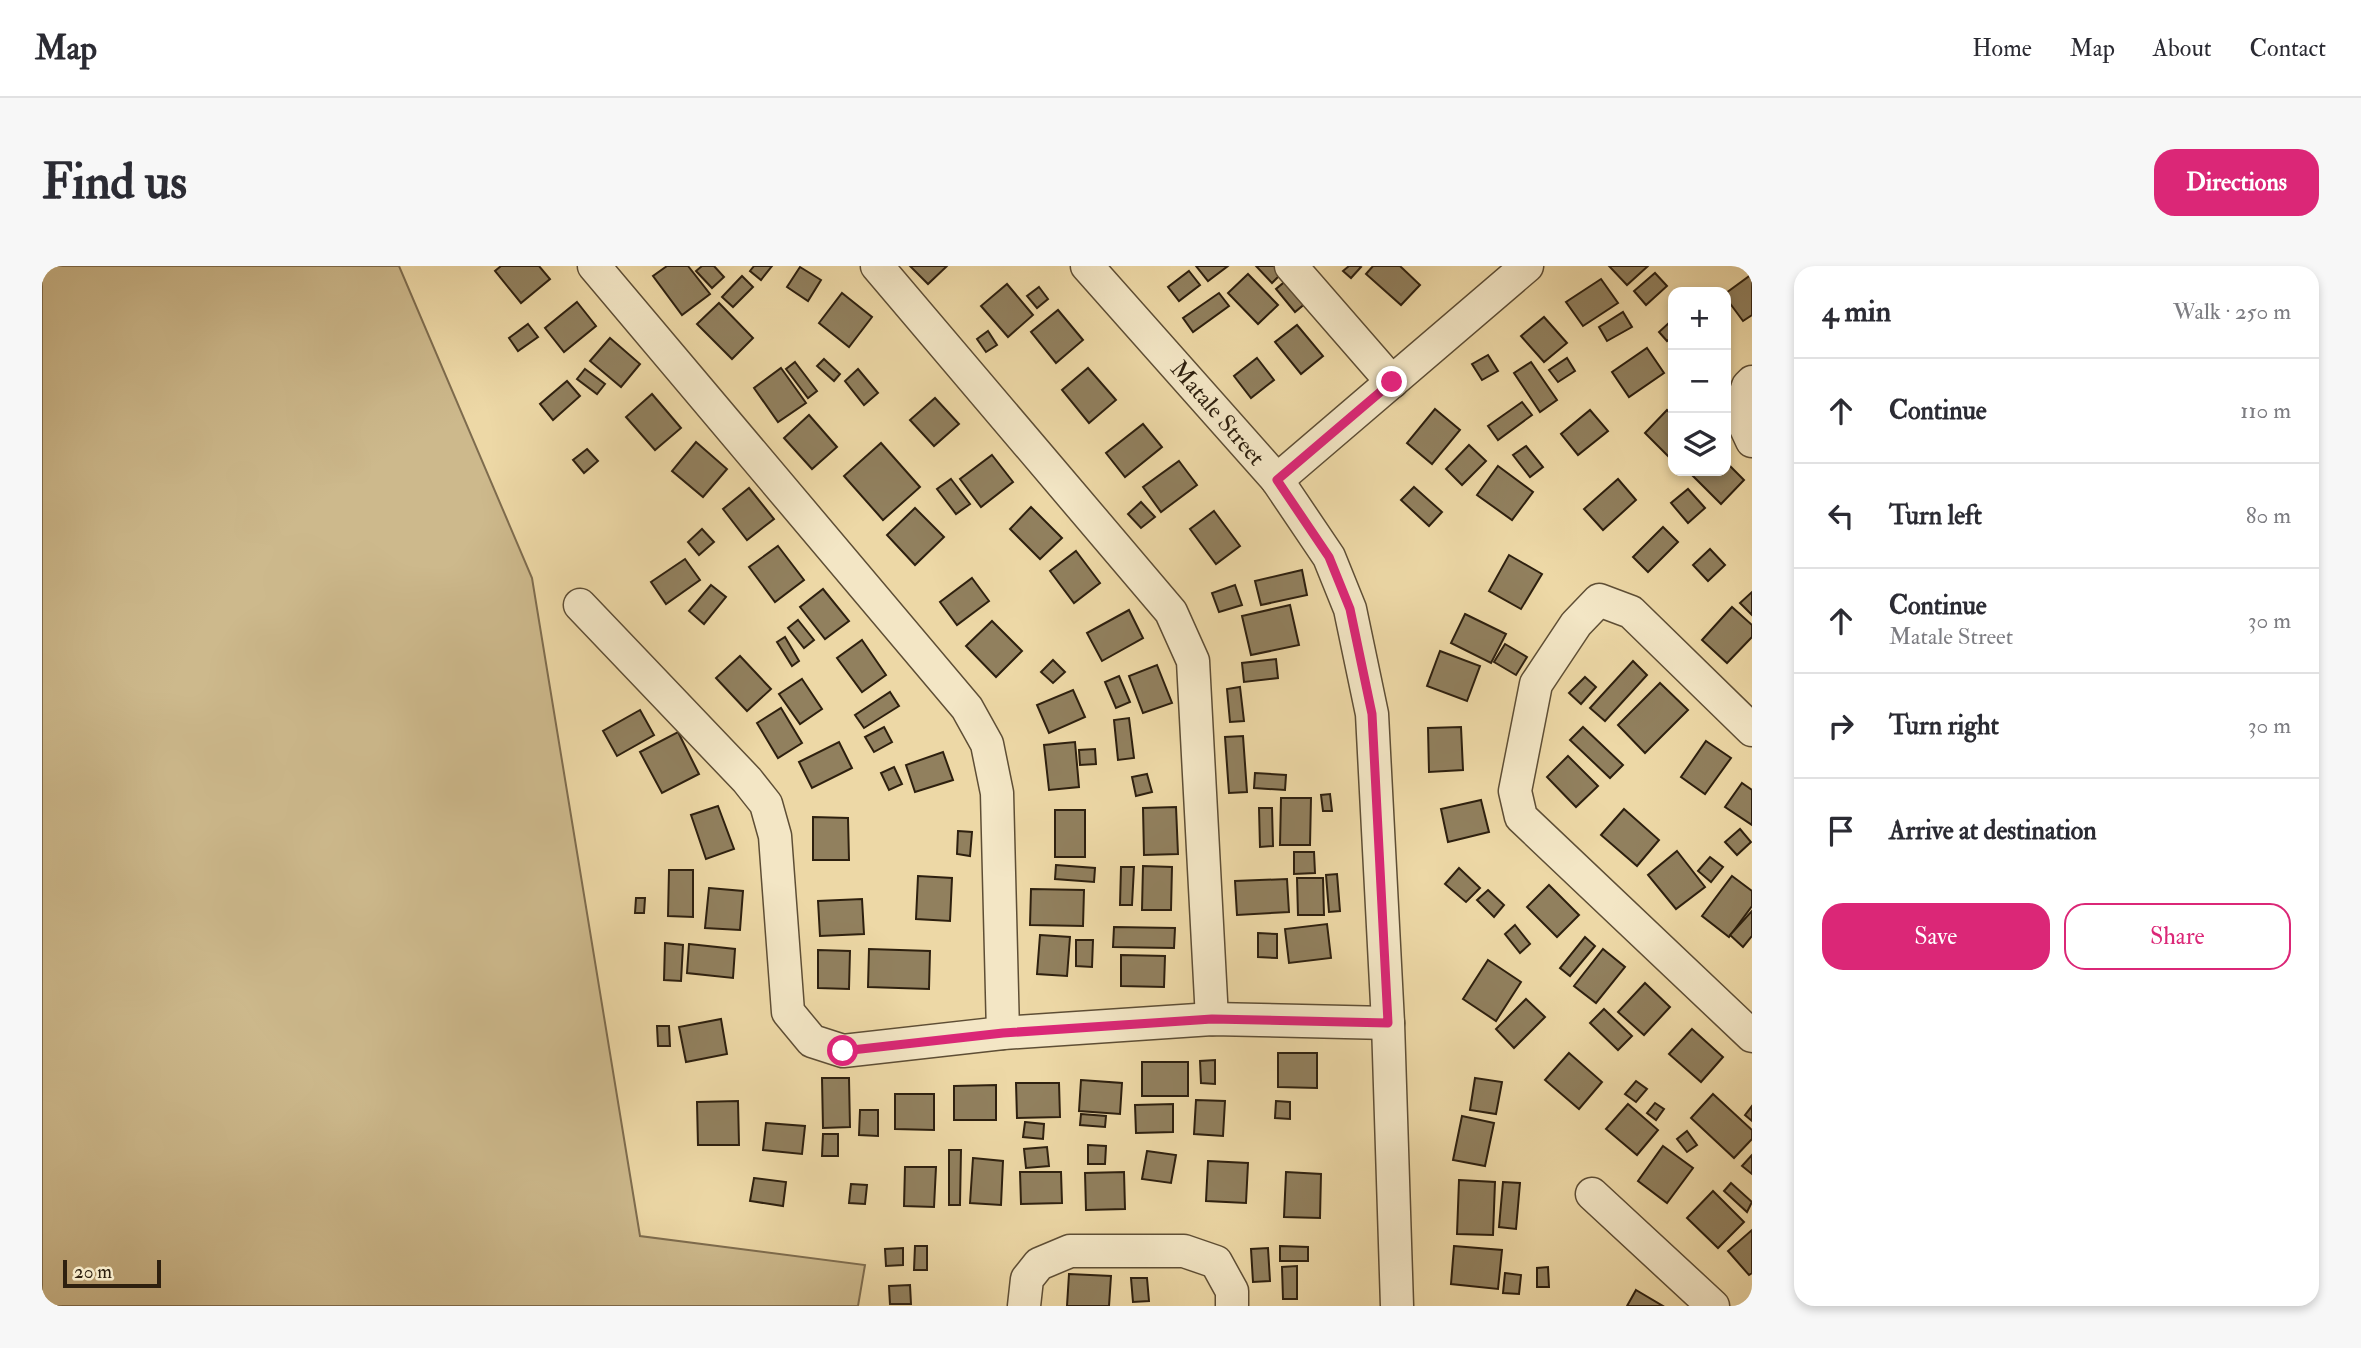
<!DOCTYPE html>
<meta charset="utf-8">
<style>
:root{--surface:#fff;--page:#f7f7f7;--text:#2b2b33;--muted:#7c7c81;--line:#e1e1e2;--accent:#db2777}
body{margin:0;font-family:"IM FELL Double Pica",serif;background:var(--page);color:var(--text)}
.controls{position:absolute;right:21px;top:21px;display:grid;overflow:hidden;border-radius:14px;box-shadow:0 4px 10px #0003}
.controls button{width:63px;height:63px;display:grid;place-items:center;padding:0;border:0;border-bottom:2px solid var(--line);background:var(--surface);color:var(--text);font:35px sans-serif}
.scale{position:absolute;left:21px;bottom:18px;width:98px;box-sizing:border-box;padding-left:7px;border:4px solid #2e200f;border-top:0;font-size:19px;line-height:24px;white-space:nowrap;color:#2e200f;-webkit-text-stroke:5px #f3e6c5;paint-order:stroke}
.stop{position:absolute;width:21px;height:21px;margin:-16px;border:5px solid #db2777;border-radius:50%;background:#fff}
.stop.end{background:#db2777;border-color:#fff;box-shadow:0 2px 7px #0008}
.list{margin:0;padding:0;list-style:none}
h2{display:flex;justify-content:space-between;align-items:center;height:91px;margin:0;padding:0 28px;font-size:30px}
h2 small{font-size:23px;font-weight:400;color:var(--muted)}
.list li{display:grid;grid-template-columns:46px 1fr auto;gap:21px;align-items:center;box-sizing:border-box;height:105px;padding:0 28px;border-top:2px solid var(--line)}
.list b{display:block;font-size:26px;white-space:nowrap}
.list p{margin:0;font-size:23px;white-space:nowrap;color:var(--muted)}
.list em{font-size:23px;font-style:normal;color:var(--muted)}
.actions{display:flex;gap:14px;padding:21px 28px}
.actions a{flex:1;padding:16px 0;border:2px solid var(--accent);border-radius:21px;text-align:center;font-size:24px;color:var(--accent)}
.actions .main{background:var(--accent);color:#fff}
.icon{flex:none;width:38px;height:38px;fill:none;stroke:currentColor;stroke-width:2;stroke-linecap:round;stroke-linejoin:round}
.map{position:relative;flex:none;width:1710px;height:1040px;overflow:hidden;border-radius:21px}
header{display:flex;align-items:center;gap:42px;box-sizing:border-box;height:98px;padding:0 35px;background:var(--surface);border-bottom:2px solid var(--line)}
header strong{font-size:33px}
nav{display:flex;gap:38px;margin-inline-start:auto;font-size:24px}
.intro{display:flex;align-items:center;justify-content:space-between;box-sizing:border-box;height:168px;padding:0 42px}
h1{margin:0;font-size:49px}
.button{padding:18px 32px;border-radius:21px;background:var(--accent);color:#fff;font-size:24px;font-weight:700}
main{display:flex;gap:42px;padding:0 42px}
aside{flex:1;background:var(--surface);border-radius:21px;box-shadow:0 4px 10px #0003}
.map>svg:first-child{display:block}
.green{fill:#cdb98c;stroke:#7e6c4e;stroke-width:2}
.building{fill:#91805e;stroke:#2e200f;stroke-width:2}
.lines{fill:none;stroke-linecap:round;stroke-linejoin:round}
.minor-casing{stroke:#5e4e35;stroke-width:35}
.minor{stroke:#f3e6c5;stroke-width:32}
.route{stroke:#db2777;stroke-width:9}
.labels{text-anchor:middle;stroke-width:6;stroke-linejoin:round;paint-order:stroke}
.street-label{font-size:24px;fill:#2e200f;stroke:#f3e6c5}
</style>
<header>
<strong>Map</strong>
<nav><a>Home</a><a>Map</a><a>About</a><a>Contact</a></nav>
</header>
<div class="intro"><h1>Find us</h1><a class="button">Directions</a></div>
<main>
<div class="map">
<svg width="1710" height="1040" viewBox="0 0 1710 1040">
<rect width="100%" height="100%" fill="#edd8a6"/>
<filter id="stains"><feTurbulence type="fractalNoise" baseFrequency=".00286" numOctaves="4"/><feColorMatrix values="0 0 0 0 .2 0 0 0 0 .09 0 0 0 0 .02 0 0 0 .5 -.17"/></filter>
<radialGradient id="worn" r=".72"><stop offset=".6" stop-color="#630" stop-opacity="0"/><stop offset="1" stop-color="#630" stop-opacity=".3"/></radialGradient>
<!-- green -->
<polygon class="green" points="0,0 357,0 490,312 598,970 823,999 816,1040 0,1040"/>
<!-- building -->
<g class="building">
<polygon points="459,0 497,0 508,13 479,37 453,5"/>
<polygon points="625,0 646,0 668,28 640,49 611,10"/>
<polygon points="660,0 672,0 682,11 670,22 654,5"/>
<polygon points="712,0 730,0 719,14 708,5"/>
<polygon points="868,0 905,0 886,18"/>
<polygon points="1154,0 1186,0 1166,15"/>
<polygon points="1214,0 1234,0 1240,7 1230,17"/>
<polygon points="1307,0 1317,0 1319,1 1309,12 1301,5"/>
<polygon points="1331,0 1358,0 1378,19 1359,39 1324,8"/>
<polygon points="1567,0 1606,0 1585,19"/>
<polygon points="758,1 779,14 766,35 745,21"/>
<polygon points="1147,5 1158,19 1137,35 1126,21"/>
<polygon points="1613,7 1625,20 1604,39 1592,25"/>
<polygon points="1206,8 1236,39 1216,58 1186,27"/>
<polygon points="1710,8 1710,49 1701,55 1684,32 1684,27"/>
<polygon points="700,10 711,21 691,41 680,31"/>
<polygon points="1246,13 1265,36 1253,46 1234,23"/>
<polygon points="1559,13 1576,37 1541,60 1524,36"/>
<polygon points="965,18 991,49 966,71 939,40"/>
<polygon points="997,21 1006,33 995,42 985,30"/>
<polygon points="800,27 830,51 807,81 777,57"/>
<polygon points="1177,27 1187,40 1151,66 1141,52"/>
<polygon points="535,36 554,60 522,86 503,62"/>
<polygon points="677,37 711,72 690,93 655,58"/>
<polygon points="1016,44 1041,74 1014,97 989,66"/>
<polygon points="1581,46 1590,61 1565,75 1557,61"/>
<polygon points="1502,51 1525,77 1502,96 1479,70"/>
<polygon points="1628,56 1631,70 1625,75 1617,66"/>
<polygon points="486,58 496,71 476,85 467,72"/>
<polygon points="1255,59 1281,90 1259,108 1233,76"/>
<polygon points="946,65 955,79 944,86 935,73"/>
<polygon points="568,72 598,98 579,121 548,95"/>
<polygon points="1605,82 1622,107 1587,131 1570,106"/>
<polygon points="1446,89 1456,105 1440,114 1430,98"/>
<polygon points="1215,92 1232,114 1209,132 1192,110"/>
<polygon points="1525,92 1533,105 1516,116 1507,104"/>
<polygon points="782,93 798,108 792,115 775,100"/>
<polygon points="753,96 775,125 766,132 744,103"/>
<polygon points="1489,96 1515,134 1498,146 1472,107"/>
<polygon points="739,102 764,137 736,156 712,122"/>
<polygon points="1046,102 1074,134 1047,157 1020,124"/>
<polygon points="543,103 563,118 555,128 535,113"/>
<polygon points="816,103 836,127 822,139 803,115"/>
<polygon points="525,115 538,130 511,154 498,138"/>
<polygon points="610,128 639,162 613,184 584,151"/>
<polygon points="893,132 917,158 892,180 868,154"/>
<polygon points="1480,136 1490,149 1456,174 1446,160"/>
<polygon points="1393,143 1418,164 1390,198 1365,177"/>
<polygon points="1548,144 1566,165 1536,189 1519,168"/>
<polygon points="1625,144 1631,150 1631,195 1603,167"/>
<polygon points="767,149 795,181 770,203 742,172"/>
<polygon points="1101,158 1120,181 1083,211 1064,187"/>
<polygon points="654,176 685,203 661,231 630,205"/>
<polygon points="839,177 878,221 841,254 802,210"/>
<polygon points="1427,179 1444,195 1420,219 1404,203"/>
<polygon points="1484,180 1501,201 1488,211 1471,189"/>
<polygon points="545,183 556,195 542,207 531,194"/>
<polygon points="950,189 971,216 939,241 918,213"/>
<polygon points="1137,195 1155,219 1119,246 1101,221"/>
<polygon points="1684,196 1702,214 1679,238 1648,207 1684,205"/>
<polygon points="1456,200 1491,226 1470,254 1435,229"/>
<polygon points="909,213 928,238 914,248 895,223"/>
<polygon points="1576,213 1594,234 1561,264 1542,243"/>
<polygon points="1372,221 1400,246 1387,260 1359,234"/>
<polygon points="707,222 732,253 705,274 681,243"/>
<polygon points="1646,223 1663,242 1646,257 1629,237"/>
<polygon points="1099,236 1113,251 1099,262 1086,248"/>
<polygon points="989,241 1020,272 998,293 968,263"/>
<polygon points="873,242 902,271 873,299 845,269"/>
<polygon points="1172,245 1198,280 1174,298 1148,263"/>
<polygon points="1621,261 1636,276 1606,306 1591,291"/>
<polygon points="660,263 672,276 657,289 646,276"/>
<polygon points="736,280 762,314 733,336 707,301"/>
<polygon points="1668,283 1683,299 1666,315 1651,299"/>
<polygon points="1034,285 1058,317 1032,337 1008,305"/>
<polygon points="1467,289 1500,308 1479,343 1447,325"/>
<polygon points="643,293 658,314 624,338 609,316"/>
<polygon points="1260,304 1265,329 1219,339 1213,315"/>
<polygon points="930,312 947,335 915,359 898,336"/>
<polygon points="669,319 684,331 662,358 647,345"/>
<polygon points="1193,319 1200,339 1177,346 1170,327"/>
<polygon points="781,323 807,355 783,373 758,341"/>
<polygon points="1710,326 1710,349 1698,337"/>
<polygon points="1248,339 1257,379 1209,389 1200,350"/>
<polygon points="1690,341 1710,359 1710,371 1685,397 1660,374"/>
<polygon points="1087,344 1101,372 1060,395 1045,367"/>
<polygon points="1423,348 1464,368 1449,397 1409,377"/>
<polygon points="756,354 772,374 762,382 746,362"/>
<polygon points="950,355 980,385 954,411 924,380"/>
<polygon points="743,371 757,395 750,400 735,376"/>
<polygon points="820,374 844,409 820,426 795,392"/>
<polygon points="1463,378 1485,391 1474,409 1452,396"/>
<polygon points="1398,385 1438,400 1425,435 1385,420"/>
<polygon points="698,390 729,423 705,445 674,412"/>
<polygon points="1234,393 1236,412 1202,416 1200,397"/>
<polygon points="1011,394 1023,406 1011,417 999,406"/>
<polygon points="1591,395 1605,409 1563,455 1548,442"/>
<polygon points="1115,399 1130,437 1101,447 1087,410"/>
<polygon points="1077,410 1088,436 1074,442 1063,416"/>
<polygon points="1543,411 1554,421 1539,438 1527,427"/>
<polygon points="760,413 780,443 758,458 737,428"/>
<polygon points="1618,417 1646,444 1603,487 1576,459"/>
<polygon points="1198,421 1202,455 1188,456 1185,423"/>
<polygon points="1031,424 1043,451 1007,467 995,439"/>
<polygon points="848,426 857,440 822,462 813,449"/>
<polygon points="739,442 760,477 736,492 715,457"/>
<polygon points="598,444 612,469 575,490 561,465"/>
<polygon points="1087,452 1092,492 1076,494 1072,454"/>
<polygon points="842,461 850,476 832,486 823,471"/>
<polygon points="1419,461 1421,504 1387,506 1386,462"/>
<polygon points="1541,461 1581,499 1568,512 1528,474"/>
<polygon points="636,466 657,508 620,527 598,486"/>
<polygon points="1201,470 1205,526 1187,527 1183,471"/>
<polygon points="1664,475 1689,492 1663,528 1639,511"/>
<polygon points="797,476 810,502 770,522 757,496"/>
<polygon points="1033,476 1037,521 1007,524 1002,479"/>
<polygon points="1053,483 1054,498 1038,499 1037,484"/>
<polygon points="901,486 911,514 873,526 864,499"/>
<polygon points="1526,490 1556,520 1534,541 1505,511"/>
<polygon points="852,501 860,518 847,524 839,507"/>
<polygon points="1213,507 1244,509 1243,524 1212,522"/>
<polygon points="1105,508 1110,526 1094,530 1090,511"/>
<polygon points="1700,517 1710,524 1710,559 1683,541"/>
<polygon points="1288,528 1290,545 1281,545 1279,529"/>
<polygon points="1239,532 1269,532 1268,579 1238,579"/>
<polygon points="1439,534 1447,566 1406,576 1399,543"/>
<polygon points="676,540 692,583 664,593 649,549"/>
<polygon points="1134,541 1136,588 1102,589 1101,542"/>
<polygon points="1217,542 1230,542 1231,580 1218,581"/>
<polygon points="1582,543 1617,574 1595,600 1559,569"/>
<rect x="1013" y="544" width="30" height="47"/>
<polygon points="771,551 806,552 807,594 771,594"/>
<polygon points="1698,563 1709,576 1695,589 1683,576"/>
<polygon points="916,565 930,566 928,590 915,588"/>
<polygon points="1635,585 1663,621 1634,643 1606,609"/>
<polygon points="1252,586 1272,586 1273,607 1252,608"/>
<polygon points="1668,591 1681,601 1669,616 1656,605"/>
<polygon points="1014,599 1053,602 1052,616 1013,613"/>
<polygon points="1101,600 1130,601 1129,644 1100,644"/>
<polygon points="1079,601 1092,601 1090,639 1078,639"/>
<polygon points="1417,602 1438,622 1424,636 1403,618"/>
<polygon points="627,604 651,604 651,651 626,650"/>
<polygon points="1295,608 1298,645 1287,646 1284,609"/>
<polygon points="876,610 910,612 908,655 874,653"/>
<polygon points="1690,610 1710,625 1710,640 1687,671 1660,650"/>
<polygon points="1255,612 1281,612 1282,649 1256,649"/>
<polygon points="1245,613 1247,646 1195,649 1193,615"/>
<polygon points="1507,619 1537,649 1515,671 1485,641"/>
<polygon points="667,622 701,625 698,664 663,662"/>
<polygon points="989,623 1042,624 1041,660 988,659"/>
<polygon points="1446,624 1462,639 1452,651 1435,634"/>
<polygon points="594,632 603,632 602,647 593,647"/>
<polygon points="820,633 822,668 778,670 776,635"/>
<polygon points="1710,645 1710,670 1701,681 1688,669"/>
<polygon points="1285,658 1289,692 1247,697 1243,663"/>
<polygon points="1473,659 1488,678 1478,687 1463,668"/>
<polygon points="1072,661 1133,662 1132,682 1071,681"/>
<polygon points="1216,667 1235,668 1235,692 1216,691"/>
<polygon points="998,669 1028,671 1025,710 995,708"/>
<polygon points="1543,671 1553,680 1528,710 1518,702"/>
<polygon points="1034,674 1051,674 1050,701 1034,700"/>
<polygon points="623,677 641,679 639,715 622,714"/>
<polygon points="647,678 693,683 691,712 645,707"/>
<polygon points="827,683 888,685 887,723 826,721"/>
<polygon points="1561,683 1583,701 1554,737 1532,720"/>
<polygon points="776,684 808,685 807,723 776,722"/>
<polygon points="1079,689 1123,690 1122,721 1079,720"/>
<polygon points="1446,694 1479,716 1454,755 1421,733"/>
<polygon points="1603,717 1628,741 1602,769 1576,746"/>
<polygon points="1484,733 1503,751 1472,782 1454,763"/>
<polygon points="1562,743 1590,770 1576,784 1548,757"/>
<polygon points="679,753 685,788 644,796 637,761"/>
<polygon points="615,760 627,760 628,780 616,780"/>
<polygon points="1650,763 1681,791 1659,816 1627,788"/>
<polygon points="1236,787 1275,787 1275,822 1236,821"/>
<polygon points="1527,787 1560,816 1537,843 1503,814"/>
<polygon points="1173,794 1173,818 1159,817 1158,795"/>
<rect x="1100" y="796" width="46" height="34"/>
<polygon points="780,812 807,812 808,861 781,862"/>
<polygon points="1433,812 1460,816 1454,848 1428,844"/>
<polygon points="1039,814 1080,817 1078,848 1037,845"/>
<polygon points="1594,815 1605,823 1594,836 1583,828"/>
<polygon points="974,817 1017,817 1018,851 975,852"/>
<polygon points="954,819 954,854 912,854 912,820"/>
<polygon points="853,828 892,828 892,864 853,863"/>
<polygon points="1671,828 1710,864 1710,873 1692,892 1649,852"/>
<polygon points="1154,834 1183,835 1181,870 1152,868"/>
<polygon points="696,835 697,879 656,879 655,836"/>
<polygon points="1234,835 1248,836 1248,853 1233,852"/>
<polygon points="1613,837 1622,843 1614,854 1605,847"/>
<polygon points="1131,838 1131,866 1094,867 1093,839"/>
<polygon points="1586,838 1616,864 1595,889 1564,863"/>
<polygon points="1710,840 1710,855 1703,849"/>
<polygon points="818,844 836,844 836,870 817,869"/>
<polygon points="1039,848 1064,850 1063,861 1038,859"/>
<polygon points="1420,850 1452,857 1443,900 1411,894"/>
<polygon points="983,856 1002,858 1001,873 981,871"/>
<polygon points="724,857 763,860 760,888 721,884"/>
<polygon points="1645,865 1655,879 1645,886 1635,873"/>
<polygon points="781,868 796,868 796,890 780,890"/>
<polygon points="1046,879 1064,880 1063,898 1046,898"/>
<polygon points="1621,880 1651,902 1625,937 1596,915"/>
<polygon points="1005,881 1007,900 984,902 982,883"/>
<polygon points="907,884 919,884 918,939 907,939"/>
<polygon points="1105,885 1134,889 1129,917 1100,913"/>
<polygon points="1710,889 1710,908 1700,900"/>
<polygon points="931,892 961,895 959,939 928,937"/>
<polygon points="1166,895 1206,897 1204,937 1164,935"/>
<polygon points="863,901 894,901 892,941 862,940"/>
<polygon points="978,906 1019,906 1020,937 979,938"/>
<polygon points="1082,906 1083,943 1044,944 1043,907"/>
<polygon points="1244,906 1279,908 1278,952 1242,951"/>
<polygon points="712,912 744,916 741,940 708,935"/>
<polygon points="1417,914 1453,916 1451,969 1415,968"/>
<polygon points="1461,916 1478,917 1474,963 1457,961"/>
<polygon points="1689,917 1710,936 1705,946 1682,925"/>
<polygon points="809,918 825,919 823,938 807,937"/>
<polygon points="1671,925 1702,956 1676,982 1645,952"/>
<polygon points="1710,964 1710,1007 1707,1009 1686,985"/>
<polygon points="873,980 885,980 885,1004 872,1004"/>
<polygon points="1238,980 1266,981 1266,995 1238,995"/>
<polygon points="1412,980 1460,984 1456,1023 1409,1018"/>
<polygon points="861,982 861,999 844,1000 843,983"/>
<polygon points="1226,982 1228,1015 1211,1016 1209,983"/>
<polygon points="1255,1000 1255,1033 1241,1033 1240,1001"/>
<polygon points="1506,1001 1507,1021 1495,1021 1495,1002"/>
<polygon points="1463,1007 1479,1009 1477,1028 1461,1027"/>
<polygon points="1027,1008 1069,1010 1067,1040 1025,1040"/>
<polygon points="1089,1012 1105,1012 1107,1035 1091,1036"/>
<polygon points="868,1019 869,1038 848,1038 847,1020"/>
<polygon points="1594,1024 1621,1040 1585,1040"/>
</g>
<g class="lines">
<defs>
<g id="minor">
<polyline points="552,0 925,442 945,478 955,527 961,767"/>
<polyline points="835,0 1129,346 1151,395 1170,753"/>
<polyline points="1045,0 1235,214 1287,291 1308,343 1330,448 1346,757 1355,1040"/>
<polyline points="1249,0 1350,116"/>
<polyline points="1710,116 1706,120 1697,147 1710,175"/>
<polyline points="1235,214 1485,0"/>
<polyline points="538,339 705,514 724,538 733,570 746,746 770,775 801,785 961,767 1170,753 1346,757"/>
<polyline points="1710,464 1589,346 1557,334 1534,358 1494,418 1473,525 1479,551 1710,770"/>
<polyline points="1550,928 1671,1040"/>
<polyline points="982,1040 985,1013 997,998 1028,985 1142,985 1174,996 1190,1025 1190,1040"/>
</g>
</defs>
<!-- minor casing -->
<use href="#minor" class="minor-casing"/>
<!-- minor -->
<use href="#minor" class="minor"/>
</g>
<g class="lines">
<!-- route -->
<polyline class="route" points="801,785 961,767 1170,753 1346,757 1330,448 1308,343 1287,291 1235,214 1350,116"/>
</g>
<g class="labels">
<!-- street labels -->
<g class="street-label">
<text transform="translate(1176 147) rotate(49)" y="8">Matale Street</text>
</g>
</g>
<rect width="100%" height="100%" filter="url(#stains)"/>
<rect width="100%" height="100%" fill="url(#worn)"/>
</svg>
<div class="controls">
<button>+</button>
<button>−</button>
<button><svg class="icon" aria-label="layers" viewBox="0 0 24 24"><path d="M12 4l9 5-9 5-9-5zM3 14l9 5 9-5"/></svg></button>
</div>
<div class="scale">20 m</div>
<div class="stop" style="left:801px;top:785px"></div>
<div class="stop end" style="left:1350px;top:116px"></div>
</div>
<aside>
<h2>4 min<small>Walk · 250 m</small></h2>
<ul class="list">
<li><svg class="icon" aria-label="ahead" viewBox="0 0 24 24"><path d="M12 20V5M6 11l6-6 6 6"/></svg><div><b>Continue</b></div><em>110 m</em></li>
<li><svg class="icon" aria-label="left" viewBox="0 0 24 24"><path d="M17 20v-9H6M10 6l-5 5 5 5"/></svg><div><b>Turn left</b></div><em>80 m</em></li>
<li><svg class="icon" aria-label="ahead" viewBox="0 0 24 24"><path d="M12 20V5M6 11l6-6 6 6"/></svg><div><b>Continue</b><p>Matale Street</p></div><em>30 m</em></li>
<li><svg class="icon" aria-label="right" viewBox="0 0 24 24"><path d="M7 20v-9h11M14 6l5 5-5 5"/></svg><div><b>Turn right</b></div><em>30 m</em></li>
<li><svg class="icon" aria-label="arrive" viewBox="0 0 24 24"><path d="M6 21V4h12l-3 4 3 4H6"/></svg><div><b>Arrive at destination</b></div></li>
</ul>
<div class="actions"><a class="main">Save</a><a>Share</a></div>
</aside>
</main>
